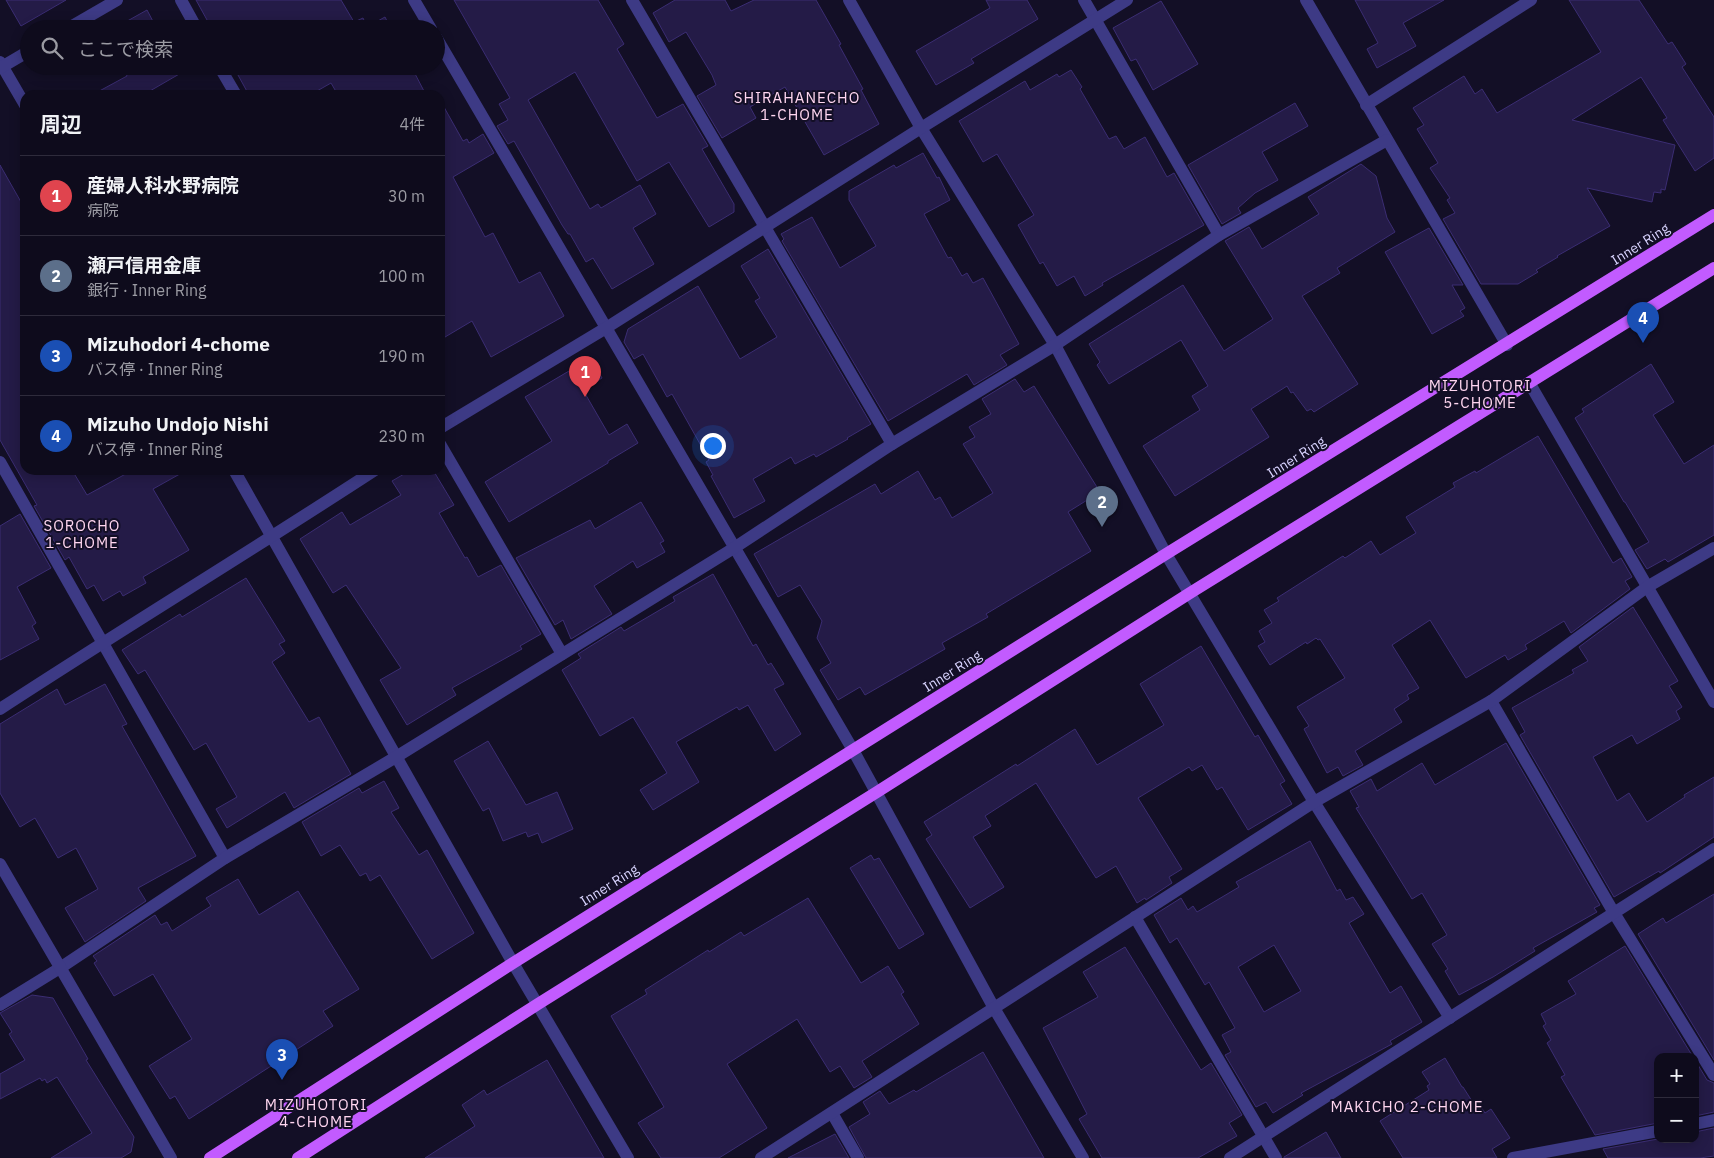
<!DOCTYPE html>
<html lang="ja">
<meta charset="utf-8">
<style>
:root{--surface:#0e0b1c;--page:#171425;--text:#f1f3f6;--muted:#9b9ba3;--line:#2e2b3b;--accent:#8c9099}
body{margin:0;font-family:"IBM Plex Sans","Noto Sans JP",sans-serif;background:var(--page);color:var(--text)}
.controls{position:absolute;right:15px;bottom:15px;display:grid;overflow:hidden;border-radius:10px;box-shadow:0 2px 12px #0003}
.controls button{width:45px;height:45px;display:grid;place-items:center;padding:0;border:0;border-bottom:1px solid var(--line);background:var(--surface);color:var(--text);font:25px sans-serif}
.you{position:absolute;left:712px;top:445px;width:18px;height:18px;margin:-12px;border:4px solid #fff;border-radius:50%;background:#1a73e8;box-shadow:0 0 0 8px #1a73e833}
.badge{display:grid;place-items:center;width:32px;height:32px;border-radius:50%;background:var(--accent);color:#fff;font-size:16px;font-weight:700}
.pin{position:absolute;translate:-50% -41px;filter:drop-shadow(0 1px 2px #0008)}
.pin::after{content:'';position:absolute;top:26px;width:18px;height:15px;background:inherit;clip-path:polygon(0 0,100% 0,50% 100%)}
.list{margin:0;padding:0;list-style:none}
h2{display:flex;justify-content:space-between;align-items:center;height:65px;margin:0;padding:0 20px;font-size:21px}
h2 small{font-size:16px;font-weight:400;color:var(--muted)}
.list li{display:grid;grid-template-columns:32px 1fr auto;gap:15px;align-items:center;box-sizing:border-box;height:80px;padding:0 20px;border-top:1px solid var(--line)}
.list b{display:block;font-size:19px;white-space:nowrap}
.list p{margin:0;font-size:16px;white-space:nowrap;color:var(--muted)}
.list em{font-size:16px;font-style:normal;color:var(--muted)}
.icon{flex:none;width:28px;height:28px;fill:none;stroke:currentColor;stroke-width:2;stroke-linecap:round;stroke-linejoin:round}
.map{position:relative;flex:none;width:1714px;height:1158px;overflow:hidden}
.search{position:absolute;background:var(--surface);box-shadow:0 2px 12px #0003;left:20px;top:20px;width:425px;height:55px;display:flex;align-items:center;gap:12px;box-sizing:border-box;padding:0 18px;border-radius:28px;color:var(--muted);font-size:19px}
.panel{position:absolute;background:var(--surface);box-shadow:0 2px 12px #0003;left:20px;top:90px;width:425px;height:385px;border-radius:15px}
.map>svg:first-child{display:block}
.building{fill:#241b47;stroke:#3b2d73;fill-rule:evenodd}
.lines{fill:none;stroke-linecap:round;stroke-linejoin:round}
.minor{stroke:#3d3a85;stroke-width:12}
.tertiary{stroke:#3d3a85;stroke-width:12}
.primary{stroke:#c25bff;stroke-width:12}
.labels{text-anchor:middle;stroke-width:4;stroke-linejoin:round;paint-order:stroke}
.street-label{font-size:14px;fill:#d9d4ff;stroke:#130f26}
.neighbourhood-label{font-size:15px;letter-spacing:1px;fill:#ffd6f0;stroke:#130f26}
</style>
<div class="map">
<svg width="1714" height="1158" viewBox="0 0 1714 1158">
<rect width="100%" height="100%" fill="#130f26"/>
<!-- building -->
<g class="building">
<polygon points="6,0 66,0 21,26"/>
<polygon points="196,0 341,0 354,22 363,18 367,27 385,17 391,29 212,29"/>
<polygon points="454,0 598,0 624,44 617,49 657,118 683,104 708,146 702,149 734,204 734,212 709,227 669,162 637,181 575,72 528,100 590,209 598,204 601,208 640,185 656,214 633,228 654,264 612,289 593,258 586,262 570,234 568,234 562,225 514,141 508,144 497,126 508,120 499,104 510,98"/>
<polygon points="675,0 725,0 731,11 754,0 816,0 841,44 839,45 863,89 861,90 879,124 824,155 785,87 750,107 756,118 722,138 697,96 716,85 712,75 686,32 669,42 653,13"/>
<polygon points="986,0 1027,0 1038,19 971,59 974,63 936,85 916,51 990,8"/>
<polygon points="1355,0 1444,0 1403,23 1416,46 1377,68 1367,49 1378,43"/>
<polygon points="1569,0 1639,0 1668,44 1672,42 1686,64 1682,67 1714,117 1714,158 1695,171 1663,120 1667,118 1641,77 1572,120 1675,145 1665,190 1661,189 1661,193 1654,192 1652,202 1587,188 1610,226 1557,256 1558,257 1536,270 1538,272 1518,284 1481,284 1443,219 1455,213 1447,200 1450,198 1430,168 1438,163 1417,129 1424,125 1413,108 1464,76 1475,94 1482,89 1497,113 1601,52"/>
<polygon points="1161,1 1198,64 1153,90 1136,59 1131,61 1113,28"/>
<polygon points="147,10 157,29 113,29"/>
<polygon points="123,66 178,66 181,73 143,95 92,95 127,76"/>
<polygon points="233,66 411,66 426,95 338,95 331,83 310,95 249,95"/>
<polygon points="1071,70 1082,87 1080,89 1109,139 1116,136 1124,149 1145,137 1167,177 1174,173 1204,225 1102,283 1103,285 1085,296 1074,276 1057,286 1043,262 1040,264 1018,225 1034,215 997,154 983,162 959,121 1025,81 1030,90 1057,74 1059,77"/>
<polygon points="440,100 463,141 467,139 469,143 483,134 494,153 453,177 485,237 493,233 519,283 540,272 564,316 491,357 472,321 440,340"/>
<polygon points="1295,103 1308,126 1262,152 1278,180 1255,193 1238,208 1241,213 1222,224 1188,165"/>
<polygon points="923,153 937,178 939,177 950,200 924,214 948,258 951,257 962,276 967,273 973,283 983,278 1019,344 1000,355 1007,365 974,385 967,374 888,421 782,241 784,239 781,234 812,217 840,268 876,246 849,200 849,191 894,165 896,168"/>
<polygon points="1361,164 1376,176 1387,218 1395,232 1337,268 1340,273 1302,296 1358,384 1314,412 1311,409 1307,411 1293,392 1291,393 1287,386 1251,409 1269,437 1175,496 1143,446 1200,410 1192,396 1208,386 1181,340 1109,384 1097,365 1100,362 1089,344 1183,285 1224,351 1273,319 1225,241 1249,227 1262,249 1319,214 1308,197"/>
<polygon points="0,165 25,209 25,470 72,470 87,495 133,470 187,470 153,489 189,550 143,577 146,583 123,596 120,591 103,601 94,585 87,589 69,557 65,560 34,506 37,505 0,440"/>
<polygon points="1429,228 1463,285 1452,285 1465,308 1460,311 1464,316 1432,334 1385,252"/>
<polygon points="768,249 871,424 847,438 848,439 816,457 814,454 795,464 791,457 753,479 765,501 734,518 711,476 713,475 706,462 709,460 672,394 667,397 643,354 634,359 624,342 628,329 698,286 740,359 777,337 755,301 760,298 741,266"/>
<polygon points="591,358 602,378 583,390 609,435 627,424 638,443 608,461 608,463 509,522 485,482 552,441 525,397"/>
<polygon points="1651,364 1674,402 1653,415 1684,464 1714,445 1714,535 1668,562 1665,559 1647,569 1635,550 1649,542 1625,502 1624,502 1575,418 1584,412 1582,409"/>
<polygon points="1015,379 1024,392 1034,386 1100,492 1068,512 1091,551 986,614 988,617 942,643 945,649 865,695 860,687 838,700 820,670 831,663 817,638 822,621 800,585 778,597 754,554 875,484 881,494 918,471 935,500 940,497 952,518 993,493 963,444 975,437 969,427 991,414 982,399"/>
<polygon points="1538,436 1613,563 1621,558 1632,577 1625,581 1630,589 1571,633 1564,621 1525,645 1527,649 1508,660 1505,655 1466,678 1430,620 1392,645 1419,688 1407,695 1409,699 1394,709 1402,722 1355,751 1363,765 1343,776 1338,767 1327,773 1304,729 1309,726 1297,707 1345,678 1320,639 1318,640 1316,638 1307,644 1306,642 1270,665 1258,646 1265,642 1259,631 1272,623 1264,610 1279,601 1277,598 1343,556 1345,558 1371,541 1380,555 1416,533 1406,517 1455,487 1453,483 1475,471 1476,473"/>
<polygon points="411,470 433,470 454,505 439,513 465,558 467,557 478,577 501,565 541,634 520,646 522,649 452,688 456,695 407,725 380,680 401,668 346,585 333,593 300,539 342,512 350,525 401,495 392,481"/>
<polygon points="641,502 664,541 660,543 665,552 637,568 633,561 594,586 612,614 571,639 563,620 555,625 516,558 590,520 595,529"/>
<polygon points="20,514 51,568 17,587 36,623 32,626 39,639 0,660 0,526"/>
<polygon points="713,574 753,646 756,644 768,665 771,663 784,684 774,689 801,734 775,751 748,705 739,710 737,707 676,742 699,782 653,810 640,790 667,773 633,717 600,736 562,670 581,658 578,654 621,627 624,631 675,601 673,597"/>
<polygon points="246,578 285,641 279,644 285,653 272,662 309,722 319,717 351,774 294,808 285,792 227,828 216,809 237,797 206,743 194,750 145,670 138,674 122,650 180,614 182,617"/>
<polygon points="1633,607 1678,681 1669,686 1682,707 1676,711 1680,719 1637,744 1632,735 1593,757 1617,801 1629,793 1647,822 1685,797 1684,795 1714,777 1714,837 1660,873 1659,871 1614,897 1520,735 1525,732 1512,708 1574,673 1572,670 1588,661 1579,647"/>
<polygon points="1201,646 1255,737 1258,735 1285,781 1280,784 1292,804 1248,830 1222,787 1217,790 1202,765 1192,771 1189,767 1138,798 1182,869 1169,877 1172,883 1146,900 1145,898 1137,903 1116,866 1096,878 1036,783 985,816 991,826 973,837 1004,887 970,908 926,839 932,835 924,822 1016,764 1017,766 1075,729 1097,765 1164,725 1140,684"/>
<polygon points="105,684 127,724 122,726 196,856 138,888 146,901 85,942 65,908 98,889 76,848 58,858 35,818 20,827 0,793 0,724 57,689 65,705"/>
<polygon points="488,741 526,805 557,792 573,829 542,843 538,833 528,837 526,832 503,841 489,808 483,811 454,761"/>
<polygon points="1506,743 1600,905 1594,908 1597,912 1533,948 1535,951 1493,977 1459,995 1445,971 1448,969 1432,944 1447,935 1422,893 1412,899 1356,808 1359,807 1350,791 1371,779 1377,791 1422,763 1435,785"/>
<polygon points="384,781 399,808 391,812 419,855 427,850 474,933 432,959 380,875 370,881 366,873 360,876 340,845 321,856 302,822 359,788 362,793"/>
<path d="M1310 841 1337 891 1340 889 1346 900 1353 897 1364 914 1349 923 1390 993 1401 986 1422 1022 1390 1041 1392 1044 1301 1093 1303 1095 1273 1113 1266 1102 1256 1107 1225 1055 1231 1052 1222 1035 1235 1028 1209 982 1205 985 1177 938 1170 943 1154 915 1181 898 1188 910 1193 906 1197 912 1239 887 1236 882ZM1274 945 1301 991 1264 1012 1238 967Z"/>
<polygon points="871,855 874,860 879,858 924,934 899,949 850,868"/>
<polygon points="238,879 259,915 298,891 359,989 323,1011 333,1026 189,1119 175,1096 170,1099 149,1066 192,1039 153,974 114,996 94,963 97,961 93,956 155,915 161,925 167,922 172,931 211,906 206,898"/>
<polygon points="1714,894 1714,1060 1638,934 1663,918 1666,923"/>
<polygon points="808,898 861,983 888,966 904,992 901,994 919,1024 862,1061 872,1077 854,1088 840,1066 830,1072 797,1019 727,1064 767,1128 719,1158 661,1158 638,1123 664,1107 611,1016 647,994 645,990 708,950 709,952 741,932 744,936"/>
<polygon points="1625,946 1693,1057 1658,1057 1658,1123 1595,1135 1561,1077 1565,1075 1547,1043 1551,1040 1543,1026 1546,1024 1541,1014 1576,994 1568,981"/>
<polygon points="1125,947 1201,1070 1211,1063 1242,1115 1229,1123 1237,1136 1198,1158 1102,1158 1079,1119 1087,1114 1043,1028 1098,997 1083,972"/>
<polygon points="32,995 53,998 88,1059 86,1060 134,1137 131,1152 121,1158 51,1158 92,1133 57,1077 47,1083 45,1079 42,1081 40,1078 0,1099 0,1074 25,1060 9,1034 12,1032 0,1013"/>
<polygon points="983,1052 1044,1158 866,1158 849,1127 870,1114 863,1102 880,1091 889,1104 914,1090 916,1092"/>
<polygon points="1445,1058 1462,1087 1463,1087 1477,1109 1481,1107 1485,1113 1491,1109 1510,1138 1492,1149 1497,1158 1403,1158 1380,1121 1429,1090 1427,1086 1430,1084 1422,1072"/>
<polygon points="547,1060 604,1158 425,1158 475,1126 462,1105 484,1090 487,1095"/>
<polygon points="1695,1060 1707,1080 1714,1083 1714,1112 1695,1116"/>
<polygon points="1714,1128 1714,1156 1700,1158 1608,1158 1603,1149 1658,1139 1695,1139 1695,1132"/>
<polygon points="1326,1132 1341,1158 1284,1158 1284,1157"/>
<polygon points="835,1134 849,1158 788,1158"/>
</g>
<g class="lines">
<!-- minor -->
<g class="minor">
<polyline points="181,0 197,29"/>
<polyline points="414,0 431,29"/>
<polyline points="632,0 892,444"/>
<polyline points="849,0 921,128 1055,345 1166,554 1314,802 1450,1018"/>
<polyline points="1084,0 1219,235"/>
<polyline points="1306,0 1507,345"/>
<polyline points="67,29 117,0"/>
<polyline points="436,37 853,750 994,1008 1083,1158"/>
<polyline points="0,62 25,105"/>
<polyline points="219,66 236,95"/>
<polyline points="0,68 29,51"/>
<polyline points="1366,105 1531,0"/>
<polyline points="1530,384 1714,702"/>
<polyline points="440,428 606,328 921,128 1127,0"/>
<polyline points="440,444 562,654"/>
<polyline points="0,462 225,858"/>
<polyline points="234,470 513,963 628,1158"/>
<polyline points="1491,701 1614,913 1714,1075"/>
<path d="M0 709C124 628 251 551 375 470"/>
<polyline points="1135,917 1276,1158"/>
<polyline points="0,1005 60,968 225,858 396,757 734,548 892,444 1055,345 1219,235 1387,140"/>
<polyline points="832,1113 858,1158"/>
<polyline points="1695,1124 1714,1120"/>
<polyline points="761,1158 1314,802 1491,701 1647,587 1714,548"/>
<polyline points="1230,1158 1714,849"/>
<polyline points="1513,1158 1658,1131"/>
</g>
<!-- tertiary -->
<polyline class="tertiary" points="0,864 171,1158"/>
<!-- primary -->
<g class="primary">
<polyline points="210,1158 513,963 1166,554 1714,215"/>
<polyline points="298,1158 538,1004 877,792 1190,593 1714,268"/>
</g>
</g>
<g class="labels">
<!-- street labels -->
<g class="street-label">
<text transform="translate(1640 244) rotate(-32)" y="5">Inner Ring</text>
<text transform="translate(1296 457) rotate(-32)" y="5">Inner Ring</text>
<text transform="translate(952 671) rotate(-32)" y="5">Inner Ring</text>
<text transform="translate(609 885) rotate(-32)" y="5">Inner Ring</text>
</g>
<!-- neighbourhood labels -->
<g class="neighbourhood-label">
<text x="797" y="103">SHIRAHANECHO<tspan x="797" dy="17">1-CHOME</tspan></text>
<text x="1480" y="391">MIZUHOTORI<tspan x="1480" dy="17">5-CHOME</tspan></text>
<text x="82" y="531">SOROCHO<tspan x="82" dy="17">1-CHOME</tspan></text>
<text x="316" y="1110">MIZUHOTORI<tspan x="316" dy="17">4-CHOME</tspan></text>
<text x="1407" y="1112">MAKICHO 2-CHOME</text>
</g>
</g>
</svg>
<div class="controls">
<button>+</button>
<button>−</button>
</div>
<div class="you"></div>
<div class="pin badge" style="left:585px;top:397px;background:#e0444e">1</div>
<div class="pin badge" style="left:1102px;top:527px;background:#5c6f8a">2</div>
<div class="pin badge" style="left:282px;top:1080px;background:#1a4fb4">3</div>
<div class="pin badge" style="left:1643px;top:343px;background:#1a4fb4">4</div>
<div class="search"><svg class="icon" aria-label="search" viewBox="0 0 24 24"><circle cx="10" cy="10" r="6"/><path d="M15 15l6 6"/></svg>ここで検索</div>
<section class="panel">
<h2>周辺<small>4件</small></h2>
<ul class="list">
<li><span class="badge" style="background:#e0444e">1</span><div><b>産婦人科水野病院</b><p>病院</p></div><em>30 m</em></li>
<li><span class="badge" style="background:#5c6f8a">2</span><div><b>瀬戸信用金庫</b><p>銀行 · Inner Ring</p></div><em>100 m</em></li>
<li><span class="badge" style="background:#1a4fb4">3</span><div><b>Mizuhodori 4-chome</b><p>バス停 · Inner Ring</p></div><em>190 m</em></li>
<li><span class="badge" style="background:#1a4fb4">4</span><div><b>Mizuho Undojo Nishi</b><p>バス停 · Inner Ring</p></div><em>230 m</em></li>
</ul>
</section>
</div>
